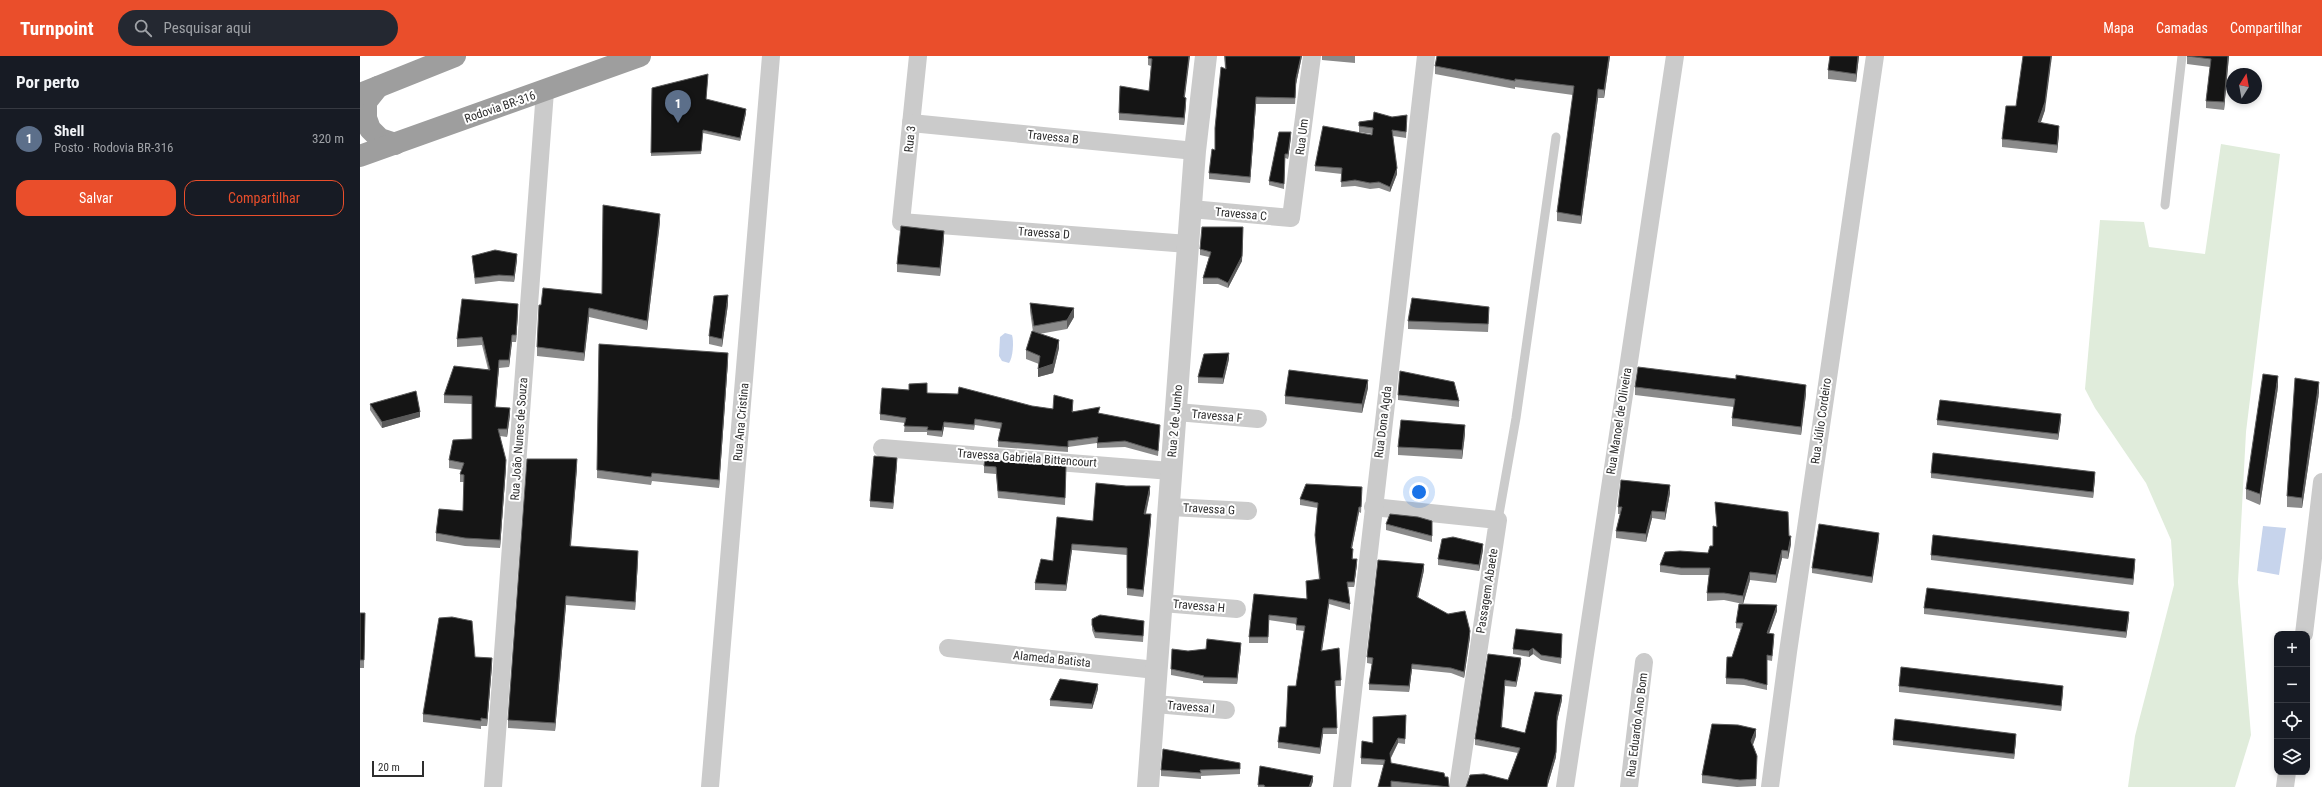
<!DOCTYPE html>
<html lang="pt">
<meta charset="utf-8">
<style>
:root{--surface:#171b24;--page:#242831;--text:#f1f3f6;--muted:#9ea1a6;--line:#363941;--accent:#ea4e2b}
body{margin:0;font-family:"Roboto Condensed",sans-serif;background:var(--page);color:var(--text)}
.controls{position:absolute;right:12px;bottom:12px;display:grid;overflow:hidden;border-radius:8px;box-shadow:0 2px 6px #0003}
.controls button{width:36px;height:36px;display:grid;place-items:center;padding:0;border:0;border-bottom:1px solid var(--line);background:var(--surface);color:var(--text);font:20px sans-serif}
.compass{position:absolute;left:1866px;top:12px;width:36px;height:36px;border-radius:50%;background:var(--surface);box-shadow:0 2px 6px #0003;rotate:11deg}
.scale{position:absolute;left:12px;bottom:10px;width:52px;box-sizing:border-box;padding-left:4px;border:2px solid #2e2e2e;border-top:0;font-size:11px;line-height:14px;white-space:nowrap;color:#2e2e2e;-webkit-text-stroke:3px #fff;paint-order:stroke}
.you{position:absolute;left:1059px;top:436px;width:14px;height:14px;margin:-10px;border:3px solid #fff;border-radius:50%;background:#1a73e8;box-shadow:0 0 0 6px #1a73e833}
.badge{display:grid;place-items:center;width:26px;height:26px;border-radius:50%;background:var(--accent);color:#fff;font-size:13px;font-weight:700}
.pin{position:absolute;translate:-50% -33px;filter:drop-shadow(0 1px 2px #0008)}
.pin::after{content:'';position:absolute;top:21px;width:14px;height:12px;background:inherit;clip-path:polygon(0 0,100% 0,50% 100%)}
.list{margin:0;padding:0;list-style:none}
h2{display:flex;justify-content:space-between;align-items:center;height:52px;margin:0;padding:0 16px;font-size:17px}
h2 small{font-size:13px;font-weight:400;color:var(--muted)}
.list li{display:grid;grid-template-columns:26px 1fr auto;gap:12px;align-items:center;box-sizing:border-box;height:60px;padding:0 16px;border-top:1px solid var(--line)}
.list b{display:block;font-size:15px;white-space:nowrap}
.list p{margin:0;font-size:13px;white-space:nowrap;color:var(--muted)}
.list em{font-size:13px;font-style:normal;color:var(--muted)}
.actions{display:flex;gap:8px;padding:12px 16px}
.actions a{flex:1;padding:9px 0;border:1px solid var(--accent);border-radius:12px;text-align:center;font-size:14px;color:var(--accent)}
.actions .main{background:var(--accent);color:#fff}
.icon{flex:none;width:22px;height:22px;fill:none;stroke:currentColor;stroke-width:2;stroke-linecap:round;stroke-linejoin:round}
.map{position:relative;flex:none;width:1962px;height:731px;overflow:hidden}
header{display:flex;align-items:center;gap:24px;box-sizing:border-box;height:56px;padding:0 20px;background:var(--accent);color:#fff}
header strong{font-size:19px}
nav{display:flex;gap:22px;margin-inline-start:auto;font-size:14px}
.search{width:280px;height:36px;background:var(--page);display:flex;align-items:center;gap:10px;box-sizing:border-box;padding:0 14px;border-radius:22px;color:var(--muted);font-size:15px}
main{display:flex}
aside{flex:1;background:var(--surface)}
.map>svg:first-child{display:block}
.green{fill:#e0ecdb}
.water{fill:#c7d4ec}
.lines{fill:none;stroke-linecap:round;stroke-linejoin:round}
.service{stroke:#cbcbcb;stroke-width:9}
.minor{stroke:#cbcbcb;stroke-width:18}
.tertiary{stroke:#cbcbcb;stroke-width:22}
.trunk{stroke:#9e9e9e;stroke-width:22}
.wall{fill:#8a8a8a}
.shaded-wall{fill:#5b5b5b}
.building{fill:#151515;stroke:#5b5b5b}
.labels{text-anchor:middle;stroke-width:4;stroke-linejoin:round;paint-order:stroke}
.street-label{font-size:12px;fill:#2e2e2e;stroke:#fff}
</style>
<header>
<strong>Turnpoint</strong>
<div class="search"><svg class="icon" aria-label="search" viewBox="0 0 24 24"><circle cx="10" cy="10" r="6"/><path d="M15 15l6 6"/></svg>Pesquisar aqui</div>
<nav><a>Mapa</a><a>Camadas</a><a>Compartilhar</a></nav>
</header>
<main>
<aside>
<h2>Por perto<small></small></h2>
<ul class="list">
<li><span class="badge" style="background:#5c6f8a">1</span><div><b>Shell</b><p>Posto · Rodovia BR-316</p></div><em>320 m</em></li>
</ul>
<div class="actions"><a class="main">Salvar</a><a>Compartilhar</a></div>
</aside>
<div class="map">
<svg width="1962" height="731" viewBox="0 0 1962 731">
<rect width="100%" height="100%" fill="#fff"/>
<!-- green -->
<polygon class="green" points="1861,88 1920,98 1886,376 1878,526 1891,679 1875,731 1768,731 1775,680 1814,529 1811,484 1786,427 1735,352 1725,333 1740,164 1784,166 1789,191 1845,198"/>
<!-- water -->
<g class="water">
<path d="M645 277 652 279C654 285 653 302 649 307L642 305 639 300 640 281Z"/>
<polygon points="1903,470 1926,472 1919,519 1897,515"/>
</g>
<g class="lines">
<!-- service -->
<g class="service">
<polyline points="1805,149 1822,0"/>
<polyline points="1138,464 1156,362 1196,81"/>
</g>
<!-- minor -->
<g class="minor">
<polyline points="558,0 541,166 828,188"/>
<polyline points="551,67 835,95"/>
<polyline points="831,153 931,162 952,0"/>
<polyline points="817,356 898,363"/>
<polyline points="522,392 811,415"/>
<polyline points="810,451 888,455"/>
<polyline points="1013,451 1138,464 1098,731"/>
<polyline points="802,547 877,553"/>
<polyline points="1944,578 1962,426"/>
<polyline points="588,592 796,614"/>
<polyline points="795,648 866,654"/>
<polyline points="133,731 185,35"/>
<polyline points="350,731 411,0"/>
<polyline points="982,731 1066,0"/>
<polyline points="1205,731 1315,0"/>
<polyline points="1269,731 1284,606"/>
<polyline points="1410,731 1428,596 1515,0"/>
<polyline points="1925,731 1927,716"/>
</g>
<!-- tertiary -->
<polyline class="tertiary" points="788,731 835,95 846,0"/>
<!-- trunk -->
<g class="trunk">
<polyline points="18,31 6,46 6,62 10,73 20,83 35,88"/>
<polyline points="0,38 95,0"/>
<polyline points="0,100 280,0"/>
</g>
</g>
<!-- wall -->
<g class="wall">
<polygon points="789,0 825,42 826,49 824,69 759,64 759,57 789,35 791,10 788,9 788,2"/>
<polygon points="864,0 942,0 936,28 935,48 896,48 890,127 849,123 849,117 855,94 865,12"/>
<polygon points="962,0 995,0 995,7 962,4"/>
<polygon points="1250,0 1244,42 1238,42 1221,168 1197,165 1197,156 1213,39 1155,31 1155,33 1075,18 1075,10"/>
<polygon points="1470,0 1499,0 1496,26 1468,23 1468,14"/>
<polygon points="1827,0 1869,0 1864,54 1846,52 1846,45 1850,11 1827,8"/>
<polygon points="348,22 346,44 386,57 380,85 343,77 341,98 291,100 292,32"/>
<polygon points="1656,50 1685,54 1681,66 1699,78 1697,97 1642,91 1642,83"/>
<polygon points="1032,61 1047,65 1046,82 1033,80 1037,118 1030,136 1019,132 1010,133 995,130 981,131 982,118 955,115 955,110 1012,79 1012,78 999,76 999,66"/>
<polygon points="931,81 928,103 925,102 924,133 909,129 909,125"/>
<polygon points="300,166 287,274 229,261 224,305 177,300 177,291 242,238"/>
<polygon points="883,177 882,205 868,232 858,228 843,228 843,222 849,201 840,199 840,193"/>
<polygon points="584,183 580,220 537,216 537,208"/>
<polygon points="112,200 157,204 154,226 139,225 115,228"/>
<polygon points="670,247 714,261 707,273 679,278 699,292 693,317 678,321 679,308 666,303 666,294 673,276 670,255"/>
<polygon points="368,248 362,291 349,288 349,280"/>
<polygon points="158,255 156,286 152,286 149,311 139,312 135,351 150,359 147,381 140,380 146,411 140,492 105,490 76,485 76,477 103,455 104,426 100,426 100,418 102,414 89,412 89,404 112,383 112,348 84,347 84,339 128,313 122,289 97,291 97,283"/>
<polygon points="1129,259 1128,276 1048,273 1048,265"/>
<polygon points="239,288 368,305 359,432 292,425 291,429 237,422"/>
<polygon points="869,303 863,328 838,327 838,321"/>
<polygon points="1275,331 1446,338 1441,379 1372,370 1372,362 1374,351 1275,339"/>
<polygon points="1918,331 1900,449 1886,443 1886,433"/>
<polygon points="1008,332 1002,357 925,348 925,340"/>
<polygon points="1959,337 1942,452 1927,451 1927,440"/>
<polygon points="1038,339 1099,345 1099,351 1038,344"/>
<polygon points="10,348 60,361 22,372 10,354"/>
<polygon points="672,350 693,353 713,350 713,355 739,358 800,375 798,400 765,391 737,392 737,387 708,391 708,396 638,391 638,385 641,373 615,369 614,374 584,371 582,381 567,379 567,376 544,376 545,367 520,364 520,358"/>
<polygon points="1577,364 1701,364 1698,384 1577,369"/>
<polygon points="1105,378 1102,403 1038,399 1038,391"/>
<polygon points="537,408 533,453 510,451 510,445"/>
<polygon points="624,410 706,417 705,449 638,442 636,418 624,417"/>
<polygon points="217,411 211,490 278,503 275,554 206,549 195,675 148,672 148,664"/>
<polygon points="1571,417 1735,422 1733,442 1571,422"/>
<polygon points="1002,436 1001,457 999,456 992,492 993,503 997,508 994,531 988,531 990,548 990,554 969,548 962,595 981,624 981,630 975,630 977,678 963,678 960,698 918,692 918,686 926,671 936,630 944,575 936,574 936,568 909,564 908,587 889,587 889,581 894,538 946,543 959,523 955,484 958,452 940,449 940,443"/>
<polygon points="790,437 786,458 791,465 783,541 767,539 767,499 712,494 706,535 675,534 675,527 693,505 733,465"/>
<polygon points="1310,437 1305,464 1292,462 1286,486 1256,482 1256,475 1260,458 1258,458 1258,451"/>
<polygon points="1355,446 1429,480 1431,488 1428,503 1422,502 1416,527 1390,524 1383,548 1417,555 1409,577 1414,584 1412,605 1407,604 1407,634 1384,629 1366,628 1366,622 1372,601 1382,573 1376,572 1376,567 1383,548 1364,544 1347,545 1347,537 1349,519 1321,519 1300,516 1300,509 1348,497 1353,490 1357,471"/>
<polygon points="1026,468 1072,480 1072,486 1026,474"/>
<polygon points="1519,483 1512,527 1452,517 1452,512"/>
<polygon points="1123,494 1119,515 1078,509 1078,503"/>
<polygon points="1571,499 1775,509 1773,529 1571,504"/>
<polygon points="1064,514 1058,541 1110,581 1104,622 1091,617 1052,613 1049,636 1009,634 1009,628 1012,608 1007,607 1007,601"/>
<polygon points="1564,552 1769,562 1766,582 1564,558"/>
<polygon points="0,557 5,557 4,612 0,612"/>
<polygon points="732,569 784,571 783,586 735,582 732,574"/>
<polygon points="1202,584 1201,608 1181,604 1173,598 1169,601 1153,598 1153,593"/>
<polygon points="881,592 877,628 843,627 843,625 811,619 811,613"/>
<polygon points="1128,598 1161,607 1156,631 1145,630 1142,671 1165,677 1202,644 1197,665 1196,701 1188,728 1148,724 1158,697 1115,689 1115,683"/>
<polygon points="115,601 132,609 127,670 121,670 121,673 63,666 63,658"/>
<polygon points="1539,630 1703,635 1701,655 1539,636"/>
<polygon points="738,633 732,653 690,650 690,644"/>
<polygon points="1046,659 1045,688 1038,687 1031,702 1031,707 1085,721 1089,731 1031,731 1023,709 1001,708 1001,702 1013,687"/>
<polygon points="1396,680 1393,689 1397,700 1396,730 1377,731 1342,727 1342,719"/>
<polygon points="1533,684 1656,684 1654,703 1533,689"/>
<polygon points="880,712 880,718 841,720 841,723 801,720 801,714"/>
<polygon points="953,725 951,731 898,731 898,729"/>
</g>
<!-- shaded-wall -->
<g class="shaded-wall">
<polygon points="829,0 830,0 824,48 824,41"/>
<polygon points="941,0 942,0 936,28 935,48 936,22"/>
<polygon points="1249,0 1250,0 1244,42 1244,34"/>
<polygon points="1498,0 1499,0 1496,26 1496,18"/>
<polygon points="1691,0 1692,0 1685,54 1678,74 1678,66"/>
<polygon points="1868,0 1869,0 1864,54 1864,46"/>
<polygon points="1238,33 1238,42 1221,168 1221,160"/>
<polygon points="896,41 896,48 890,127 890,121"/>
<polygon points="826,42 826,49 824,69 824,62"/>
<polygon points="386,53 386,57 380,85 380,82"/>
<polygon points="1699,70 1699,78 1697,97 1697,89"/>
<polygon points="931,76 931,81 928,103 928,98"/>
<polygon points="1037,112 1037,118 1030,136 1030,131"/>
<polygon points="300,158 300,166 287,274 287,265"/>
<polygon points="883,171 882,205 868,232 868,227"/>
<polygon points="584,175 584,183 580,220 580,212"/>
<polygon points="157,198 157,204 154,226 154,220"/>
<polygon points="368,239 368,248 362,291 362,283"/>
<polygon points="158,248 158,255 156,286 156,279"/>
<polygon points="229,252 229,261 224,305 224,297"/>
<polygon points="714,252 714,261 707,273 707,264"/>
<polygon points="152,279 152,286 149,311 149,304"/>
<polygon points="699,284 699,292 693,317 678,321 678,313"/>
<polygon points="368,297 368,305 359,432 359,424"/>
<polygon points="869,297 869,303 863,328 863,322"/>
<polygon points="139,304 139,312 135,358 135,351"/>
<polygon points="1918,320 1918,331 1900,449 1900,438"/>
<polygon points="1008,324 1008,332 1002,357 1002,348"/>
<polygon points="1959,326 1959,337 1942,452 1942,442"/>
<polygon points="1446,329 1446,338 1441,379 1441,371"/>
<polygon points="150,352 150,359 147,381 147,373"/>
<polygon points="60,356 60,361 22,372 22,366"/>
<polygon points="1701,358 1701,364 1698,384 1698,378"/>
<polygon points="584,366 584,371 582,381 582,375"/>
<polygon points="1105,369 1105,378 1102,403 1102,394"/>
<polygon points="537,402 537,408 533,453 533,447"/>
<polygon points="217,403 217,411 210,498 210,490"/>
<polygon points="146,404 146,411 140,492 140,484"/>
<polygon points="1735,416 1735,422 1733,442 1733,436"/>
<polygon points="1310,429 1310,437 1305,464 1305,456"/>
<polygon points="790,430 790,437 784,465 784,458"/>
<polygon points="999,451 999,456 991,497 991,492"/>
<polygon points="1292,455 1292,462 1286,486 1286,478"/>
<polygon points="791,458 791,465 783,541 783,534"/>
<polygon points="1519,477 1519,483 1512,527 1512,521"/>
<polygon points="1431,480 1431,488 1428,503 1428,495"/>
<polygon points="712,488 712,494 706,535 706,529"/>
<polygon points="1123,488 1123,494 1119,515 1119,509"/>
<polygon points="1422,494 1422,502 1416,527 1416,519"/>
<polygon points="278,495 278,503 275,554 275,546"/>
<polygon points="997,503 997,508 994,531 994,526"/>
<polygon points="1775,503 1775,509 1773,529 1773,523"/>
<polygon points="1064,508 1064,514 1057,546 1057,541"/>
<polygon points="1390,516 1390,524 1383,548 1383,540"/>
<polygon points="206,540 206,549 195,675 195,667"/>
<polygon points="969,543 969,548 961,601 961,595"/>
<polygon points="1417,549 1417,555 1407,583 1407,577"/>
<polygon points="1769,556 1769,562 1766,582 1766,576"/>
<polygon points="1110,575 1110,581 1104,622 1104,616"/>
<polygon points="881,587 881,592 877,628 877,622"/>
<polygon points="1173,592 1173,598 1169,601 1169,595"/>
<polygon points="132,602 132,609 127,670 127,663"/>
<polygon points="1161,602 1161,607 1156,631 1156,626"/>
<polygon points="1052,608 1052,613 1049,636 1049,630"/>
<polygon points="1145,624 1145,630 1141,677 1141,671"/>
<polygon points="738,628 738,633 732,653 732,648"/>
<polygon points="1703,630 1703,635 1701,655 1701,650"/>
<polygon points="1202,639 1202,644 1197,665 1196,701 1188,728 1188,723 1197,659"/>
<polygon points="963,672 963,678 960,698 960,692"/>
<polygon points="1396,673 1396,680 1391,693 1391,685"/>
<polygon points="1656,678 1656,684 1654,703 1654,698"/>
<polygon points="1038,682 1038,687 1030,703 1030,697"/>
<polygon points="953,720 953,725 951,731 949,731"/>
</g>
<!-- building -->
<g class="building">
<polygon points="789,0 829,0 824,41 826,42 824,62 759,57 760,30 789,35 792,3 788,2"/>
<polygon points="865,0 941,0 936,22 935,42 896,41 890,121 849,117 852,93 855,94 855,72 861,11 866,13"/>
<polygon points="1077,0 1249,0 1244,34 1238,33 1221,160 1197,156 1214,30 1155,23 1155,25 1075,10"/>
<polygon points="1470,0 1498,0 1496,18 1468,14"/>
<polygon points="1663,0 1691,0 1685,46 1678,66 1699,70 1697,89 1642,83 1646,50 1656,50"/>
<polygon points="1827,0 1868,0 1864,46 1846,45 1851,3"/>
<polygon points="348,18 346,43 386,53 380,82 343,74 341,95 291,97 292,32"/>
<polygon points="1014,56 1032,61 1047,59 1046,76 1032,74 1037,112 1030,131 1019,126 1010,127 995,124 981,126 982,112 955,110 963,70 1012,79 1013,72 999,70 999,66 1013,64"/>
<polygon points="919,76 931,76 928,98 925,98 924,128 909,125"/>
<polygon points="243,149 300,158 287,265 229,252 224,297 177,291 179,249 181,249 183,232 242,238"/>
<polygon points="541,170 584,175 580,212 537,208"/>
<polygon points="842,171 883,171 882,200 868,227 858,222 843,222 851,196 840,193"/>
<polygon points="135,194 157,198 154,220 139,219 115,222 112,200"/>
<polygon points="368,239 362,283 349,280 354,240"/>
<polygon points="1052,242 1129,251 1128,268 1048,265"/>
<polygon points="102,243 158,248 156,279 152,279 149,304 139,304 135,351 150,352 147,373 138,373 146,404 140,484 105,482 76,477 79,453 103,455 104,419 100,418 104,407 89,404 93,384 112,383 112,340 84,339 94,310 130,314 122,281 97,283"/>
<polygon points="670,247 714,252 707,264 674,270"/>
<polygon points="672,275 699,284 693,308 678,313 680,300 666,294"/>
<polygon points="239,288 368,297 359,424 292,417 291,421 237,414"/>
<polygon points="869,297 863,322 838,321 844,298"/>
<polygon points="1278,311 1376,323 1376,319 1446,329 1441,371 1372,362 1375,343 1275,331"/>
<polygon points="929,314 1008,324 1002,348 925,340"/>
<polygon points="1040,315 1094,326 1099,345 1038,339"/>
<polygon points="1903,318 1918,320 1900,438 1886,433"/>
<polygon points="1935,322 1959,326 1942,442 1927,440"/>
<polygon points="567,327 567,337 598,338 599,331 672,350 693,353 694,339 713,344 712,356 740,351 738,357 800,369 798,395 765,385 737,387 738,381 708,385 708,391 638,385 642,367 615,363 614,369 584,366 582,375 567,374 568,371 544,370 546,362 520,358 522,332 549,334 549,328"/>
<polygon points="56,335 60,356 22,366 10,348"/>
<polygon points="1580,344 1701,358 1698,378 1577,364"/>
<polygon points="1041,364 1105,369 1102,394 1038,391"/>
<polygon points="1573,397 1735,416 1733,436 1571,417"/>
<polygon points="514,400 537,402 533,447 510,445"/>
<polygon points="167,403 217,403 210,490 278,495 275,546 206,540 195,667 148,664"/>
<polygon points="625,403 706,410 705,442 638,435 636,411 624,410"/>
<polygon points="1261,424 1310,429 1305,456 1292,455 1286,478 1256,475 1262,451 1258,451"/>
<polygon points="736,427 766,430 790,430 784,458 791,458 783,534 767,532 767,492 712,488 706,529 675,527 681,503 693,505 697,461 733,465"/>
<polygon points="946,428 1002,431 1001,451 999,451 991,492 993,493 992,503 997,503 994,526 987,526 990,548 969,543 961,595 979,592 981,624 975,625 977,672 963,672 960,692 918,686 920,671 926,671 928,630 936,630 945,570 936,569 937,562 909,559 908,581 889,581 894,538 947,543 946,525 960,523 955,479 958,447 940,443"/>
<polygon points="1355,446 1428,456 1429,480 1431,480 1428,495 1422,494 1416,519 1390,516 1383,540 1364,537 1347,537 1350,512 1321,512 1300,509 1305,496 1320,495 1348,497 1350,490 1353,490 1353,470 1357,471"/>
<polygon points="1030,458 1058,461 1072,465 1072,480 1026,468"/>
<polygon points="1459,468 1519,477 1512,521 1452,512"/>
<polygon points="1573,479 1775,503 1773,523 1571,499"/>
<polygon points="1093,481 1123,488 1119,509 1078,503 1082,483"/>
<polygon points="1018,504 1064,508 1057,541 1088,558 1105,555 1110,575 1104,616 1091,612 1052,608 1049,630 1009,628 1013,602 1007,601"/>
<polygon points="1567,532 1769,556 1766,576 1564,552"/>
<polygon points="1379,548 1417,549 1407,577 1414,578 1412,600 1407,599 1407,629 1384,623 1366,622 1367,601 1372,601 1383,567 1376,567"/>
<polygon points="0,557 5,557 4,604 0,604"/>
<polygon points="740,559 784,565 783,580 735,576 732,569 732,563"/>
<polygon points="92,561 112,565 115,601 132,602 127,663 121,662 121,665 63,658 79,562"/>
<polygon points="1156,573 1202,578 1201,602 1181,599 1173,592 1169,595 1153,593"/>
<polygon points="847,583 881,587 877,622 843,621 844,620 811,613 812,593 828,595 846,593"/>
<polygon points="1128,598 1161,602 1156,626 1145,624 1141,671 1165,677 1175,636 1202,639 1197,659 1196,696 1188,723 1187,731 1106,731 1110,719 1124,718 1148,724 1160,692 1115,683"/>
<polygon points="1541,611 1703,630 1701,650 1539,630"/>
<polygon points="700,623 738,628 732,648 690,644"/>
<polygon points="1046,659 1045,683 1038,682 1030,697 1031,707 1084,717 1085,721 1088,721 1089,731 1031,725 1031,731 1018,731 1025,704 1001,702 1002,685 1013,687 1013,661"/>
<polygon points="1535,663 1656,678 1654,698 1533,684"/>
<polygon points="1352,668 1378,669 1396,673 1391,685 1397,700 1396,723 1380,724 1342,719"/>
<polygon points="803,693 880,707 880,713 840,714 841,717 801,714"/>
<polygon points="900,710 953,720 949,731 905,731 904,729 898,729"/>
</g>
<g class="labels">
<!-- street labels -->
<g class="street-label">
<text transform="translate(140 51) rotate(-19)" y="4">Rodovia BR-316</text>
<text transform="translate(693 81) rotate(6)" y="4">Travessa B</text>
<text transform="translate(942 81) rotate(-83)" y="4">Rua Um</text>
<text transform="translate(550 83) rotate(-84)" y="4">Rua 3</text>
<text transform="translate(881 158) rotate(5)" y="4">Travessa C</text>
<text transform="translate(684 177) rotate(4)" y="4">Travessa D</text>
<text transform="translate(857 360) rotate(5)" y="4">Travessa F</text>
<text transform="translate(815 365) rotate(-85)" y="4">Rua 2 de Junho</text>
<text transform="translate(1259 365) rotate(-81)" y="4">Rua Manoel de Oliveira</text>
<text transform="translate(1461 365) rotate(-82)" y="4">Rua Júlio Cordeiro</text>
<text transform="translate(381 366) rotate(-85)" y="4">Rua Ana Cristina</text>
<text transform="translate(1023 366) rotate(-83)" y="4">Rua Dona Agda</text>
<text transform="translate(159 383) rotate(-86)" y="4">Rua João Nunes de Souza</text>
<text transform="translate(667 402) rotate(4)" y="4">Travessa Gabriela Bittencourt</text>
<text transform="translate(849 453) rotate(3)" y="4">Travessa G</text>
<text transform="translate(1127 535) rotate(-81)" y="4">Passagem Abaete</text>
<text transform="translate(839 550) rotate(5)" y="4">Travessa H</text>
<text transform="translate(692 603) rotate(6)" y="4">Alameda Batista</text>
<text transform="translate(831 651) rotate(5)" y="4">Travessa I</text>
<text transform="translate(1277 669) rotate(-83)" y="4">Rua Eduardo Ano Bom</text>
</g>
</g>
</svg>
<div class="controls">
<button>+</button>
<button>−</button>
<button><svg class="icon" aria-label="locate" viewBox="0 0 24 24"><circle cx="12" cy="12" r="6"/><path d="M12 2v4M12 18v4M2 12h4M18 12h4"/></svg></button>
<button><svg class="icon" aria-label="layers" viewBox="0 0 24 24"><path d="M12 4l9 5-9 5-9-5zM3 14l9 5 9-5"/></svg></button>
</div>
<svg class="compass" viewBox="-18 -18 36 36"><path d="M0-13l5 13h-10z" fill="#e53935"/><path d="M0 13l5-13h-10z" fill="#9ea1a6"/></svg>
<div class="scale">20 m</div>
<div class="you"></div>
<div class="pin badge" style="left:318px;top:67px;background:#5c6f8a">1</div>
</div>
</main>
